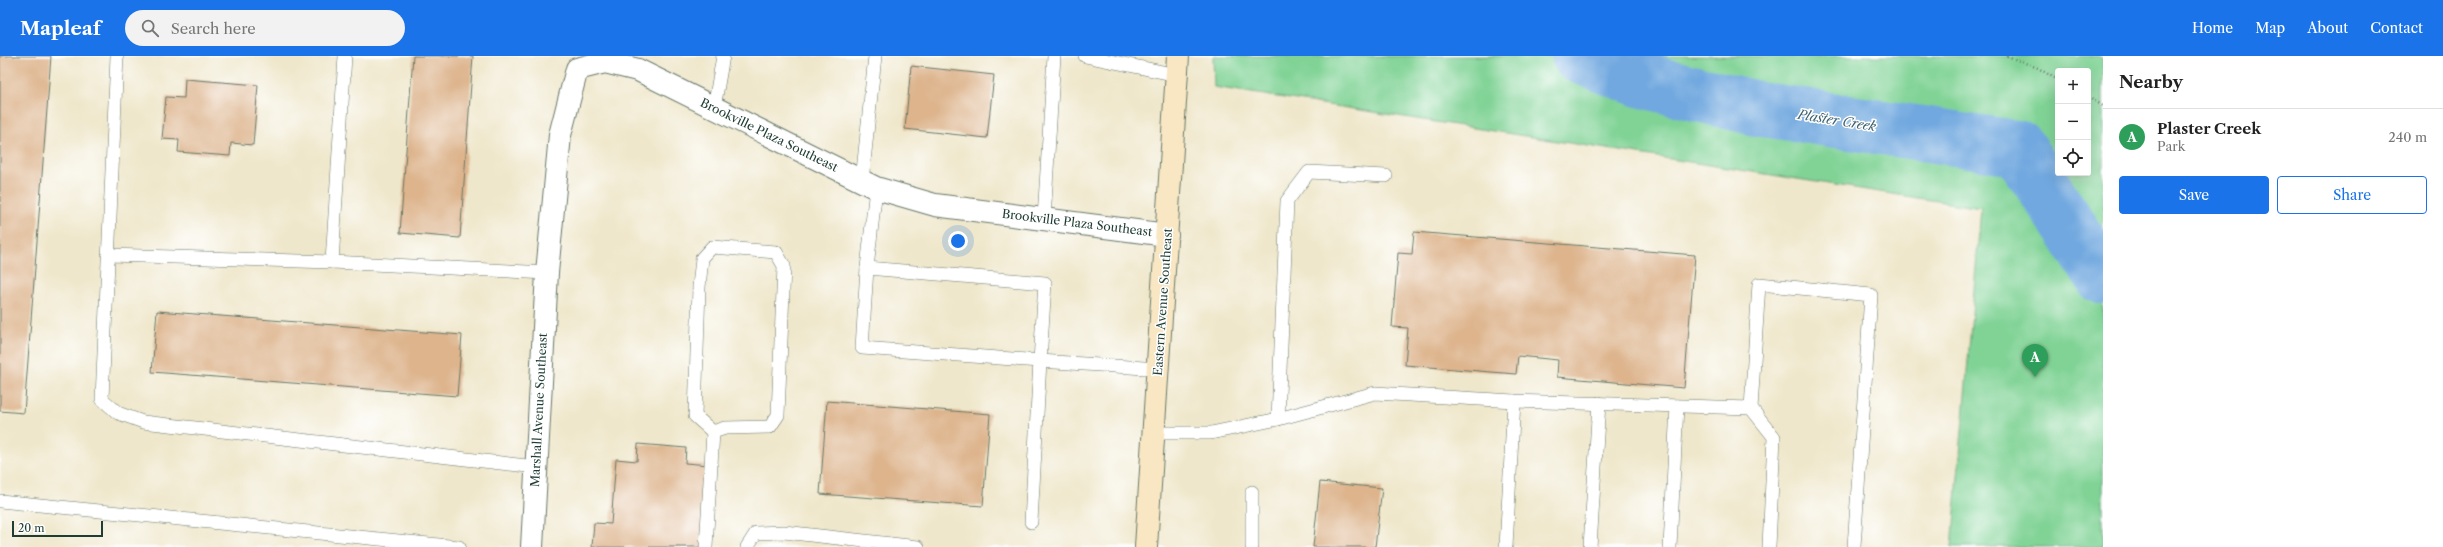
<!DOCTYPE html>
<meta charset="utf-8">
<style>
:root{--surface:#fff;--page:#f2f2f2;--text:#222;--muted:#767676;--line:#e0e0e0;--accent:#1a73e8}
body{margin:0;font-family:"Libre Caslon Text",serif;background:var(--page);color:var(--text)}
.controls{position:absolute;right:12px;top:12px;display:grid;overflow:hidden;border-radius:4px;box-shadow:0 4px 16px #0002}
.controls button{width:36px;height:36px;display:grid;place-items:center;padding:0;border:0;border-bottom:1px solid var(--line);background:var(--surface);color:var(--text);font:20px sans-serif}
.scale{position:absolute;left:12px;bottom:10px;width:91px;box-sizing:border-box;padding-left:4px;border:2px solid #1f3d34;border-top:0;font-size:11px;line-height:14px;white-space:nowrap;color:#1f3d34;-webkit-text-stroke:3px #fff;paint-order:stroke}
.you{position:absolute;left:958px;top:185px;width:14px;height:14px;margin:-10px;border:3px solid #fff;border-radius:50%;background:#1a73e8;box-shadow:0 0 0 6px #1a73e833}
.badge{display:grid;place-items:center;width:26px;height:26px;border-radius:50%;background:var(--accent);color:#fff;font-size:13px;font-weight:700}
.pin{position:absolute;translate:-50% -33px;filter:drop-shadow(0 1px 2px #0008)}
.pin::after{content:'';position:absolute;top:21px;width:14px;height:12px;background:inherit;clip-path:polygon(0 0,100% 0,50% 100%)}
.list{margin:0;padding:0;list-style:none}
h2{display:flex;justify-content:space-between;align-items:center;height:52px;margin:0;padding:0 16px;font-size:17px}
h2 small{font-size:13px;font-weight:400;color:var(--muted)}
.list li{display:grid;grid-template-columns:26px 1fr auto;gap:12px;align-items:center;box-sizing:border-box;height:56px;padding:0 16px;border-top:1px solid var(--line)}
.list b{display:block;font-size:15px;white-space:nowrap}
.list p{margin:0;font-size:13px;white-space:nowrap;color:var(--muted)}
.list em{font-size:13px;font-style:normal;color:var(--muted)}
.actions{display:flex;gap:8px;padding:12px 16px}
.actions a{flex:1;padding:9px 0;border:1px solid var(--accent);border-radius:4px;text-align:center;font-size:14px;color:var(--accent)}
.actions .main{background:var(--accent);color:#fff}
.icon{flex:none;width:22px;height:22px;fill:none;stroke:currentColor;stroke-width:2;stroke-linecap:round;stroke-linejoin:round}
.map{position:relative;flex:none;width:2103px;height:491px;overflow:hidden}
header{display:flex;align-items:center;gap:24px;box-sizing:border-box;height:56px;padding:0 20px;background:var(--accent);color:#fff}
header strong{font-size:19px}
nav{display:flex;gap:22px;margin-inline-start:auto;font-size:14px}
.search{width:280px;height:36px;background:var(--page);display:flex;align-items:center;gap:10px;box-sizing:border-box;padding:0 14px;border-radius:22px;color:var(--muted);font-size:15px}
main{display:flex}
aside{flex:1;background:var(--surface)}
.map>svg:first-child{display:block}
.green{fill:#80d395;stroke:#508864;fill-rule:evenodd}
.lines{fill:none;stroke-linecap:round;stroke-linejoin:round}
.river{stroke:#71a8df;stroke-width:55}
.building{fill:#ddb48c}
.lane-casing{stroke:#687869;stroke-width:14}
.street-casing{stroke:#687869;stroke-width:24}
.secondary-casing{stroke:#687869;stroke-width:24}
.path{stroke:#687869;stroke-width:2.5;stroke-dasharray:1 3;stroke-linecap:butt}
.lane{stroke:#fff;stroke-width:13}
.street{stroke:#fff;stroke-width:22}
.secondary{stroke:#f9e7c3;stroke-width:22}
.labels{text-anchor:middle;stroke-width:3;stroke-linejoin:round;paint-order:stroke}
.street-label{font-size:12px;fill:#1f3d34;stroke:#fff}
.water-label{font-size:13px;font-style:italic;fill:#3c6270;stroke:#fff}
</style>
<header>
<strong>Mapleaf</strong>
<div class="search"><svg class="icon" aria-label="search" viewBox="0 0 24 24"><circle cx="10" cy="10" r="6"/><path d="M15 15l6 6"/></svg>Search here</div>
<nav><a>Home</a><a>Map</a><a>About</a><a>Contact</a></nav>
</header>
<main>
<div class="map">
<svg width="2103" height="491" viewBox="0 0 2103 491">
<rect width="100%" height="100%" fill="#fff"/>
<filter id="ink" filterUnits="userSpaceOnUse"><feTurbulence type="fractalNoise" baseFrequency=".025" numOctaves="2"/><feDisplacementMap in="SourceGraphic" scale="8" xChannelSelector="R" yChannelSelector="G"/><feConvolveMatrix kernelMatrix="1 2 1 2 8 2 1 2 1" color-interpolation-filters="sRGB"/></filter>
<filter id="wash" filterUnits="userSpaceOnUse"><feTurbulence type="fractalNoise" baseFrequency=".012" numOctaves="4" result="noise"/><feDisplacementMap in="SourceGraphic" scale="16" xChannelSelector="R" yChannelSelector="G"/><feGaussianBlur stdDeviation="0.9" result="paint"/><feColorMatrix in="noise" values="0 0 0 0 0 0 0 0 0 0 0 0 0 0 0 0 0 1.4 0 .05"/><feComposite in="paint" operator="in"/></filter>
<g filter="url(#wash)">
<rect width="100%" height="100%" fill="#efe7cb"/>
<!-- green -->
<path class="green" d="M1213 0H2098L2103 3V491H1952L1981 152 1214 31ZM2058 15H2088V117H2058Z"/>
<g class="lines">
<!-- river -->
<polyline class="river" points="1579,0 1641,24 1754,52 2018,92 2103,221"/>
</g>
<g id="blocks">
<!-- building -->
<g class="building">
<polygon points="0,0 51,0 24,357 0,355"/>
<polygon points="413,0 473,0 460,182 400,177"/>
<polygon points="911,10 994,19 987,82 905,73"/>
<polygon points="185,23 258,29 253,89 231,87 230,100 178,96 179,84 162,83 166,41 184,42"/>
<polygon points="1414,176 1695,199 1684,332 1557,321 1558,304 1518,300 1516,318 1405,309 1408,272 1392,271 1398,197 1412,198"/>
<polygon points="157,255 462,279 457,340 152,316"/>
<polygon points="827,345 990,358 983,450 820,438"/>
<polygon points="638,388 686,392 685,407 709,409 702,491 592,491 594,467 611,468 616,403 637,405"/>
<polygon points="1320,426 1382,432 1375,491 1313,491"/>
</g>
</g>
</g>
<g filter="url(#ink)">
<use href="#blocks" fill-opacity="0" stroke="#687869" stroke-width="1"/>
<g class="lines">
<defs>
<g id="lane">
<polyline points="117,0 102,343 118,357 143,366 536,411"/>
<polyline points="1085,0 1177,19"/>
<polyline points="714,52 723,0"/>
<polyline points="862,125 875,0"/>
<polyline points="1044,163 1054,0"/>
<polygon points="712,191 776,196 784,210 778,359 770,371 725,372 713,376 695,360 699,231 702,202"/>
<polyline points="110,199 332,206 547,217"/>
<polyline points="332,206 345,0"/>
<polygon points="867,212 1045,227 1040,305 862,292"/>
<polyline points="867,212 876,132"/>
<polyline points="1751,352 1774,381 1769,491"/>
<polyline points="1278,363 1287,145 1309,116 1386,120"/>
<polyline points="1154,377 1211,377 1278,363 1375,337 1514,345 1751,352 1759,228 1871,239 1854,491"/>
<polyline points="0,445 459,491"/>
<polyline points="1031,466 1040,305 1159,313"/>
<polyline points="706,491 713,376"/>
<polyline points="747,491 756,477 784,476 918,491"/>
<polyline points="1252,491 1252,436"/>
<polyline points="1506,491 1514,345"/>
<polyline points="1590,491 1599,347"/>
<polyline points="1670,491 1677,350"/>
</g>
<polyline id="street" points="532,491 547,217 560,79 577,13 605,6 638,14 876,132 935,149 1167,179"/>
<polyline id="secondary" points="1146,491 1178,0"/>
</defs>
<!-- lane casing -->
<use href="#lane" class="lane-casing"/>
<!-- street casing -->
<use href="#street" class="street-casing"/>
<!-- secondary casing -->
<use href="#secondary" class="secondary-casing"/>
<!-- path -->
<g class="path">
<polyline points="2007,0 2038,12 2058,24"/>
<polyline points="2088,41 2103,50"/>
</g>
<!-- lane -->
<use href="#lane" class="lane"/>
<!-- street -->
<use href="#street" class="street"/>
<!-- secondary -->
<use href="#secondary" class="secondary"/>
</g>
</g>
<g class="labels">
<!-- street labels -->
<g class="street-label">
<text transform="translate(769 79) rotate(26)" y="4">Brookville Plaza Southeast</text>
<text transform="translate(1077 167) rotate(7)" y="4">Brookville Plaza Southeast</text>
<text transform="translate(1163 246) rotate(-86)" y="4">Eastern Avenue Southeast</text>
<text transform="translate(539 354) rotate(-87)" y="4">Marshall Avenue Southeast</text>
</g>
<!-- water labels -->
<g class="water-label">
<text transform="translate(1837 64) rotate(9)" y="5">Plaster Creek</text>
</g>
</g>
</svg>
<div class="controls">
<button>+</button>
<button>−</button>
<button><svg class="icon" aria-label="locate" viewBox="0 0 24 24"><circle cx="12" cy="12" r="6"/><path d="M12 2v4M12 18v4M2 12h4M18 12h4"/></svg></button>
</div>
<div class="scale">20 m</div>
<div class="you"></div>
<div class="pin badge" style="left:2035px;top:321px;background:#2e9e5b">A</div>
</div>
<aside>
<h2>Nearby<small></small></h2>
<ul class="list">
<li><span class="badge" style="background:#2e9e5b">A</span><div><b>Plaster Creek</b><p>Park</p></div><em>240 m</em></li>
</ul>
<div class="actions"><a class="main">Save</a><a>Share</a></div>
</aside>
</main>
